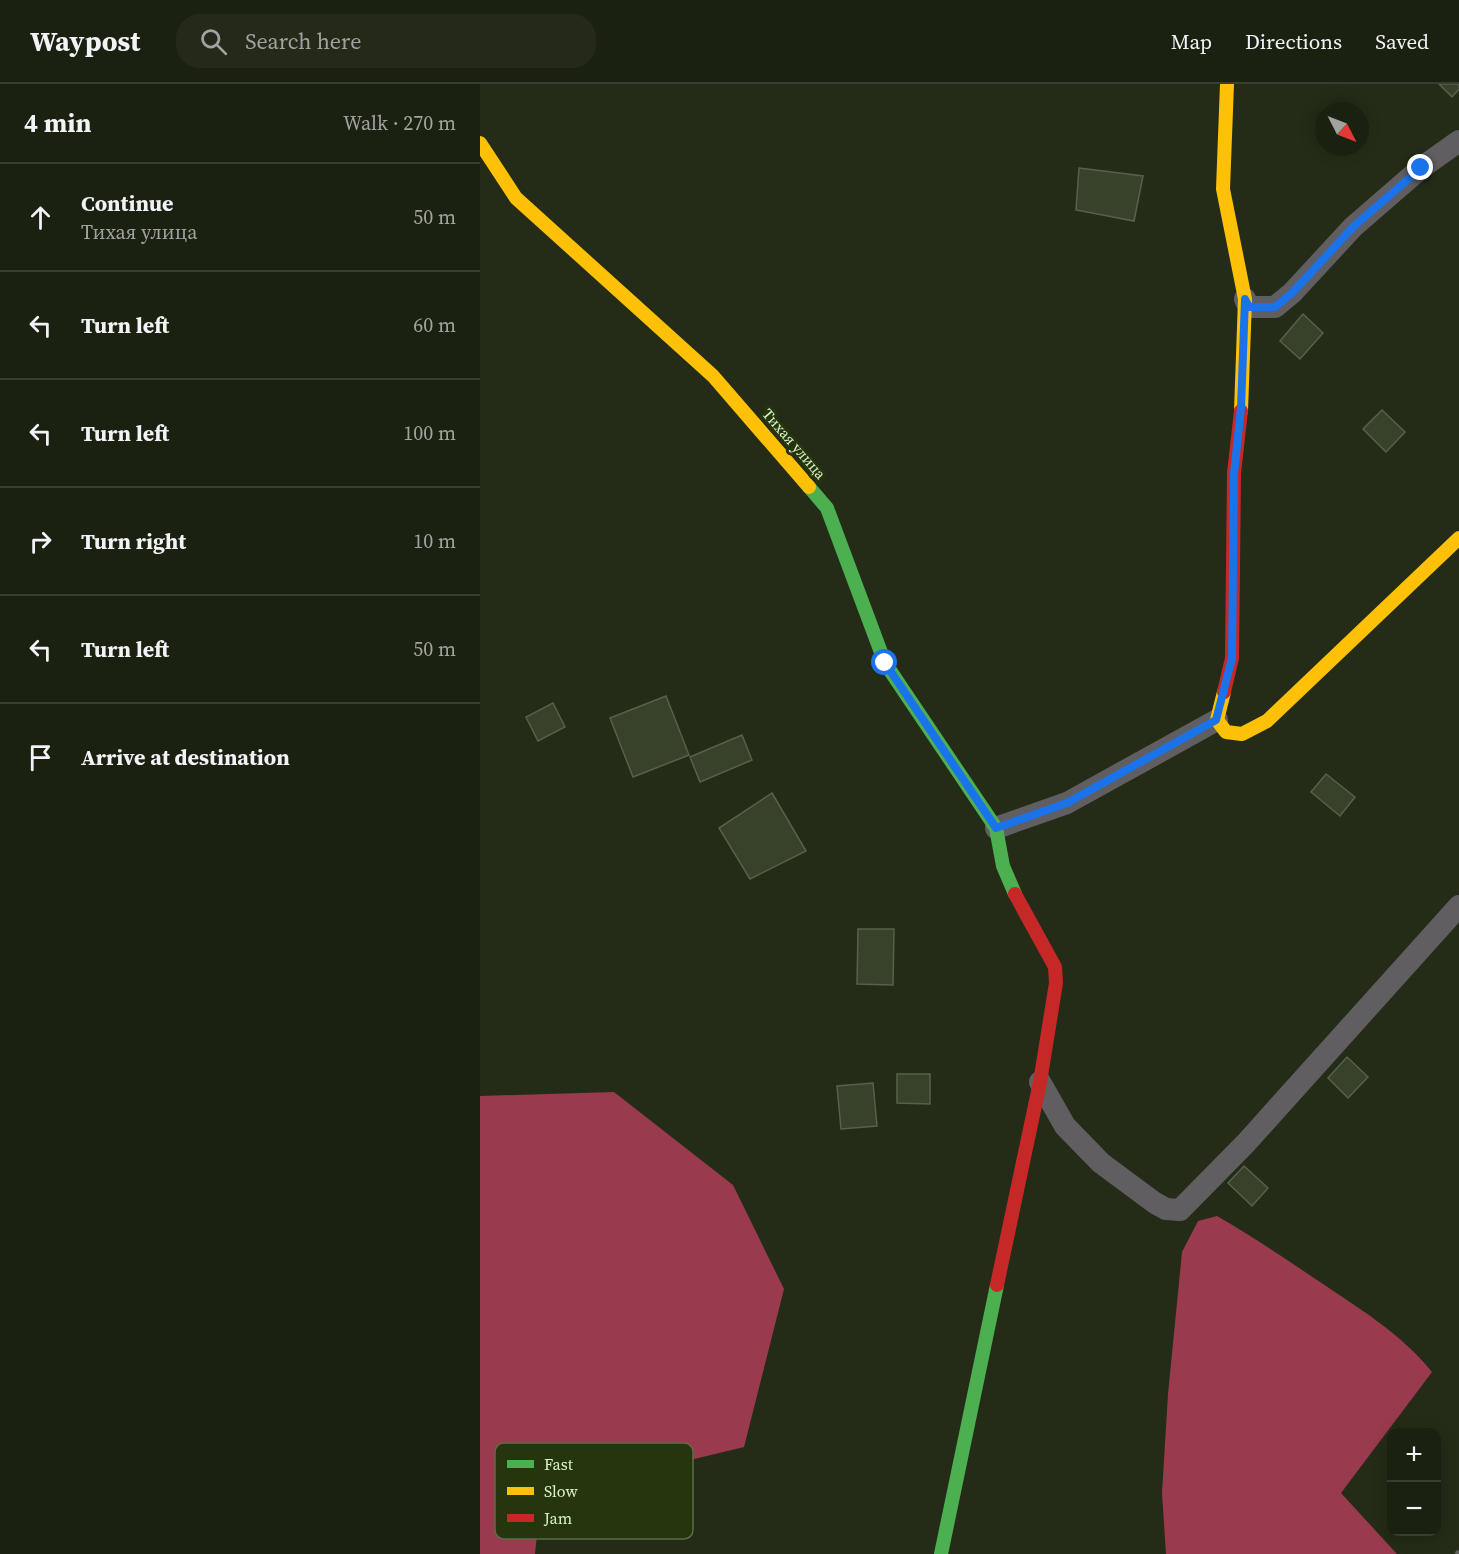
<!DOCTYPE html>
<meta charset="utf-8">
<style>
:root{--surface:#1b2111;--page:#24291a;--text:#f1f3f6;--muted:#a0a39f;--line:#393e31}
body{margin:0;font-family:"Source Serif 4",serif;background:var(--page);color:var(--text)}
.controls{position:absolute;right:18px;bottom:18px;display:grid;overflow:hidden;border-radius:12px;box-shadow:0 3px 15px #0003}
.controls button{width:54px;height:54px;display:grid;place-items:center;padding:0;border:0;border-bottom:2px solid var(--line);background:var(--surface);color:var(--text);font:30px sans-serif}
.compass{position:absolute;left:835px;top:18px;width:54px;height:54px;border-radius:50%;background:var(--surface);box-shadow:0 3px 15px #0003;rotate:132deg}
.stop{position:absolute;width:18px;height:18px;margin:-14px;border:4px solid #1a73e8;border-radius:50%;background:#fff}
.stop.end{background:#1a73e8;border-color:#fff;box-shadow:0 2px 6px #0008}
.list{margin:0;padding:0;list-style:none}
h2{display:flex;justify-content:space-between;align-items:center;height:78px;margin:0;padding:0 24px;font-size:26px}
h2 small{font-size:20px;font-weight:400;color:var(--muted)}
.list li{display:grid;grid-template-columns:39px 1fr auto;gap:18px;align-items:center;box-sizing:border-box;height:108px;padding:0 24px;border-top:2px solid var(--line)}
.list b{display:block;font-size:22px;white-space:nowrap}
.list p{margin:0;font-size:20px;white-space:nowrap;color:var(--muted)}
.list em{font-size:20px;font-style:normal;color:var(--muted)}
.icon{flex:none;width:33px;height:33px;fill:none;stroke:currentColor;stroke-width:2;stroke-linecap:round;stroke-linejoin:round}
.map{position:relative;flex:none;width:979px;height:1470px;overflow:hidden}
header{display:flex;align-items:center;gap:36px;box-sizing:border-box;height:84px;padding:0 30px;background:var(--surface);border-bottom:2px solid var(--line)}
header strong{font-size:28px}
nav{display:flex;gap:33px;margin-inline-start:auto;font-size:21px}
.search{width:420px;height:54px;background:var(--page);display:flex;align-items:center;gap:15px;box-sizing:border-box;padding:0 21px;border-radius:24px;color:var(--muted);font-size:22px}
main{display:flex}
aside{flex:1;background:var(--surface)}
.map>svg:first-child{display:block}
.forest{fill:#9a3a4e}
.building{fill:#38422a;stroke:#57614a;stroke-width:1.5}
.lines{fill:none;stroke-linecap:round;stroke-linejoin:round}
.path{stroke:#60605f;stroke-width:4;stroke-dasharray:6 3;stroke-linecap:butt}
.street{stroke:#615e62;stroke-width:22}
.fast{stroke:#4caf50;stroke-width:14}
.slow{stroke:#ffc107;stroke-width:14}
.jam{stroke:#c62828;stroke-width:14}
.route{stroke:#1a73e8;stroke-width:8}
.labels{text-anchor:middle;stroke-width:6;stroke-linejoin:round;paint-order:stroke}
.street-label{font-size:15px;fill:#def1ca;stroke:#25350e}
.key{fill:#25350e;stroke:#5c6d46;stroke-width:1.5}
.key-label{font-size:16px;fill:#def1ca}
</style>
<header>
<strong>Waypost</strong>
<div class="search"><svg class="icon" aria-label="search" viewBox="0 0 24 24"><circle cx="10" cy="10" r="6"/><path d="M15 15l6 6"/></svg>Search here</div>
<nav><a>Map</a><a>Directions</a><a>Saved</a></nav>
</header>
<main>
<aside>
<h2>4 min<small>Walk · 270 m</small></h2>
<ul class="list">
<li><svg class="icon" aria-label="ahead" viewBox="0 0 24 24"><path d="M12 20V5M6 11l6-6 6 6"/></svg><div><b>Continue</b><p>Тихая улица</p></div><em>50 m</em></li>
<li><svg class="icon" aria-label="left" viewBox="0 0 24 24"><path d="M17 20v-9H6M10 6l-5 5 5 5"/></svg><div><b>Turn left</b></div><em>60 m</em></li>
<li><svg class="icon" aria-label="left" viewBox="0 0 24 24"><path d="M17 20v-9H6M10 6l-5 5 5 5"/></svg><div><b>Turn left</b></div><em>100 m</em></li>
<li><svg class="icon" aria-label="right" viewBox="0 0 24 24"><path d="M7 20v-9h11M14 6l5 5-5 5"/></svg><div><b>Turn right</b></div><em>10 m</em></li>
<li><svg class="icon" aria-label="left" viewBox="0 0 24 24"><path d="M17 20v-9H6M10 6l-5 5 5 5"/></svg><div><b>Turn left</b></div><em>50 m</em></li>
<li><svg class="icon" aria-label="arrive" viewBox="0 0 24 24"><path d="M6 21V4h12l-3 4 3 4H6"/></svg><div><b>Arrive at destination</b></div></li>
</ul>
</aside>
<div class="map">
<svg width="979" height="1470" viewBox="0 0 979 1470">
<rect width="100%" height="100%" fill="#242c17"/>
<!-- forest -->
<g class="forest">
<polygon points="134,1008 253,1101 304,1205 264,1363 61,1412 55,1470 0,1470 0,1012"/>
<path d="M737 1132C772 1152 804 1174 837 1196 877 1223 922 1250 952 1288L861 1409 917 1470H686L682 1409 688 1310 702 1168 718 1137Z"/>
</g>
<!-- building -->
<g class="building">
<polygon points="959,0 979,0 979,5 972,13"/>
<polygon points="599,84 663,92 654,137 596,126"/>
<polygon points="823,230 843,249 820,275 800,257"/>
<polygon points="902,326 925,348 906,368 883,345"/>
<polygon points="186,612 209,671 153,693 130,634"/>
<polygon points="73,619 85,643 58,657 46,633"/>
<polygon points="262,651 272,676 220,698 210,673"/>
<polygon points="846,690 875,713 860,732 831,708"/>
<polygon points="292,709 326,767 270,795 239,744"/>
<polygon points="378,845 414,845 413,901 377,900"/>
<polygon points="867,973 888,993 868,1014 848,994"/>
<polygon points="417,990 450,990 450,1020 417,1019"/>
<polygon points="393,999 397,1042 361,1045 357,1002"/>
<polygon points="764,1082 788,1104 772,1122 748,1099"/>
</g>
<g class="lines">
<!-- path -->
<polyline class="path" points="976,1470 979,1467"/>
<!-- street -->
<g class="street">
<polyline points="765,215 769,223 795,223 812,209 873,143 941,84 979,57"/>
<polyline points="516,744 587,719 737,636"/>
<polyline points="560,998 585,1042 621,1079 675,1119 686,1125 700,1126 766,1059 979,822"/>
</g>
<!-- fast -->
<g class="fast">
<polyline points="329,403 347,424 405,579 516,744 523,782 535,810"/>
<polyline points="461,1470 517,1201"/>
</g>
<!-- slow -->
<g class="slow">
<polyline points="747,0 743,105 765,215 761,327"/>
<polyline points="0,59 36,114 233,292 329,403"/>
<polyline points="744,608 737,636 746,648 762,650 787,637 979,454"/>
</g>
<!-- jam -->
<g class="jam">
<polyline points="744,608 752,574 754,389 761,327"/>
<polyline points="517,1201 560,998 576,899 575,883 535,810"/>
</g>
</g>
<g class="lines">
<!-- route -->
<polyline class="route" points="405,579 516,744 587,719 736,636 752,574 754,389 761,324 765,215 769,223 795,223 812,209 873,143 941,84"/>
</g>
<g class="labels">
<!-- street labels -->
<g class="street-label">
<text transform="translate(314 360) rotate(49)" y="5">Тихая улица</text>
</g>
</g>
<!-- legend -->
<rect x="15" y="1359" width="198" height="96" rx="9" class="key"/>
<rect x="27" y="1376" width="27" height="8" fill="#4caf50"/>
<rect x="27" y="1403" width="27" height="8" fill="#ffc107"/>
<rect x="27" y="1430" width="27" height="8" fill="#c62828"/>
<g class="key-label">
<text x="64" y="1386">Fast</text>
<text x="64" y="1413">Slow</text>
<text x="64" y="1440">Jam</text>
</g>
</svg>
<div class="controls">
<button>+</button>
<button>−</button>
</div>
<svg class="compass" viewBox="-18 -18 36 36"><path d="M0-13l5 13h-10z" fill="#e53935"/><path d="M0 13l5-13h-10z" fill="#a0a39f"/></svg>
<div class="stop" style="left:405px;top:579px"></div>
<div class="stop end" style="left:941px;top:84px"></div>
</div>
</main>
